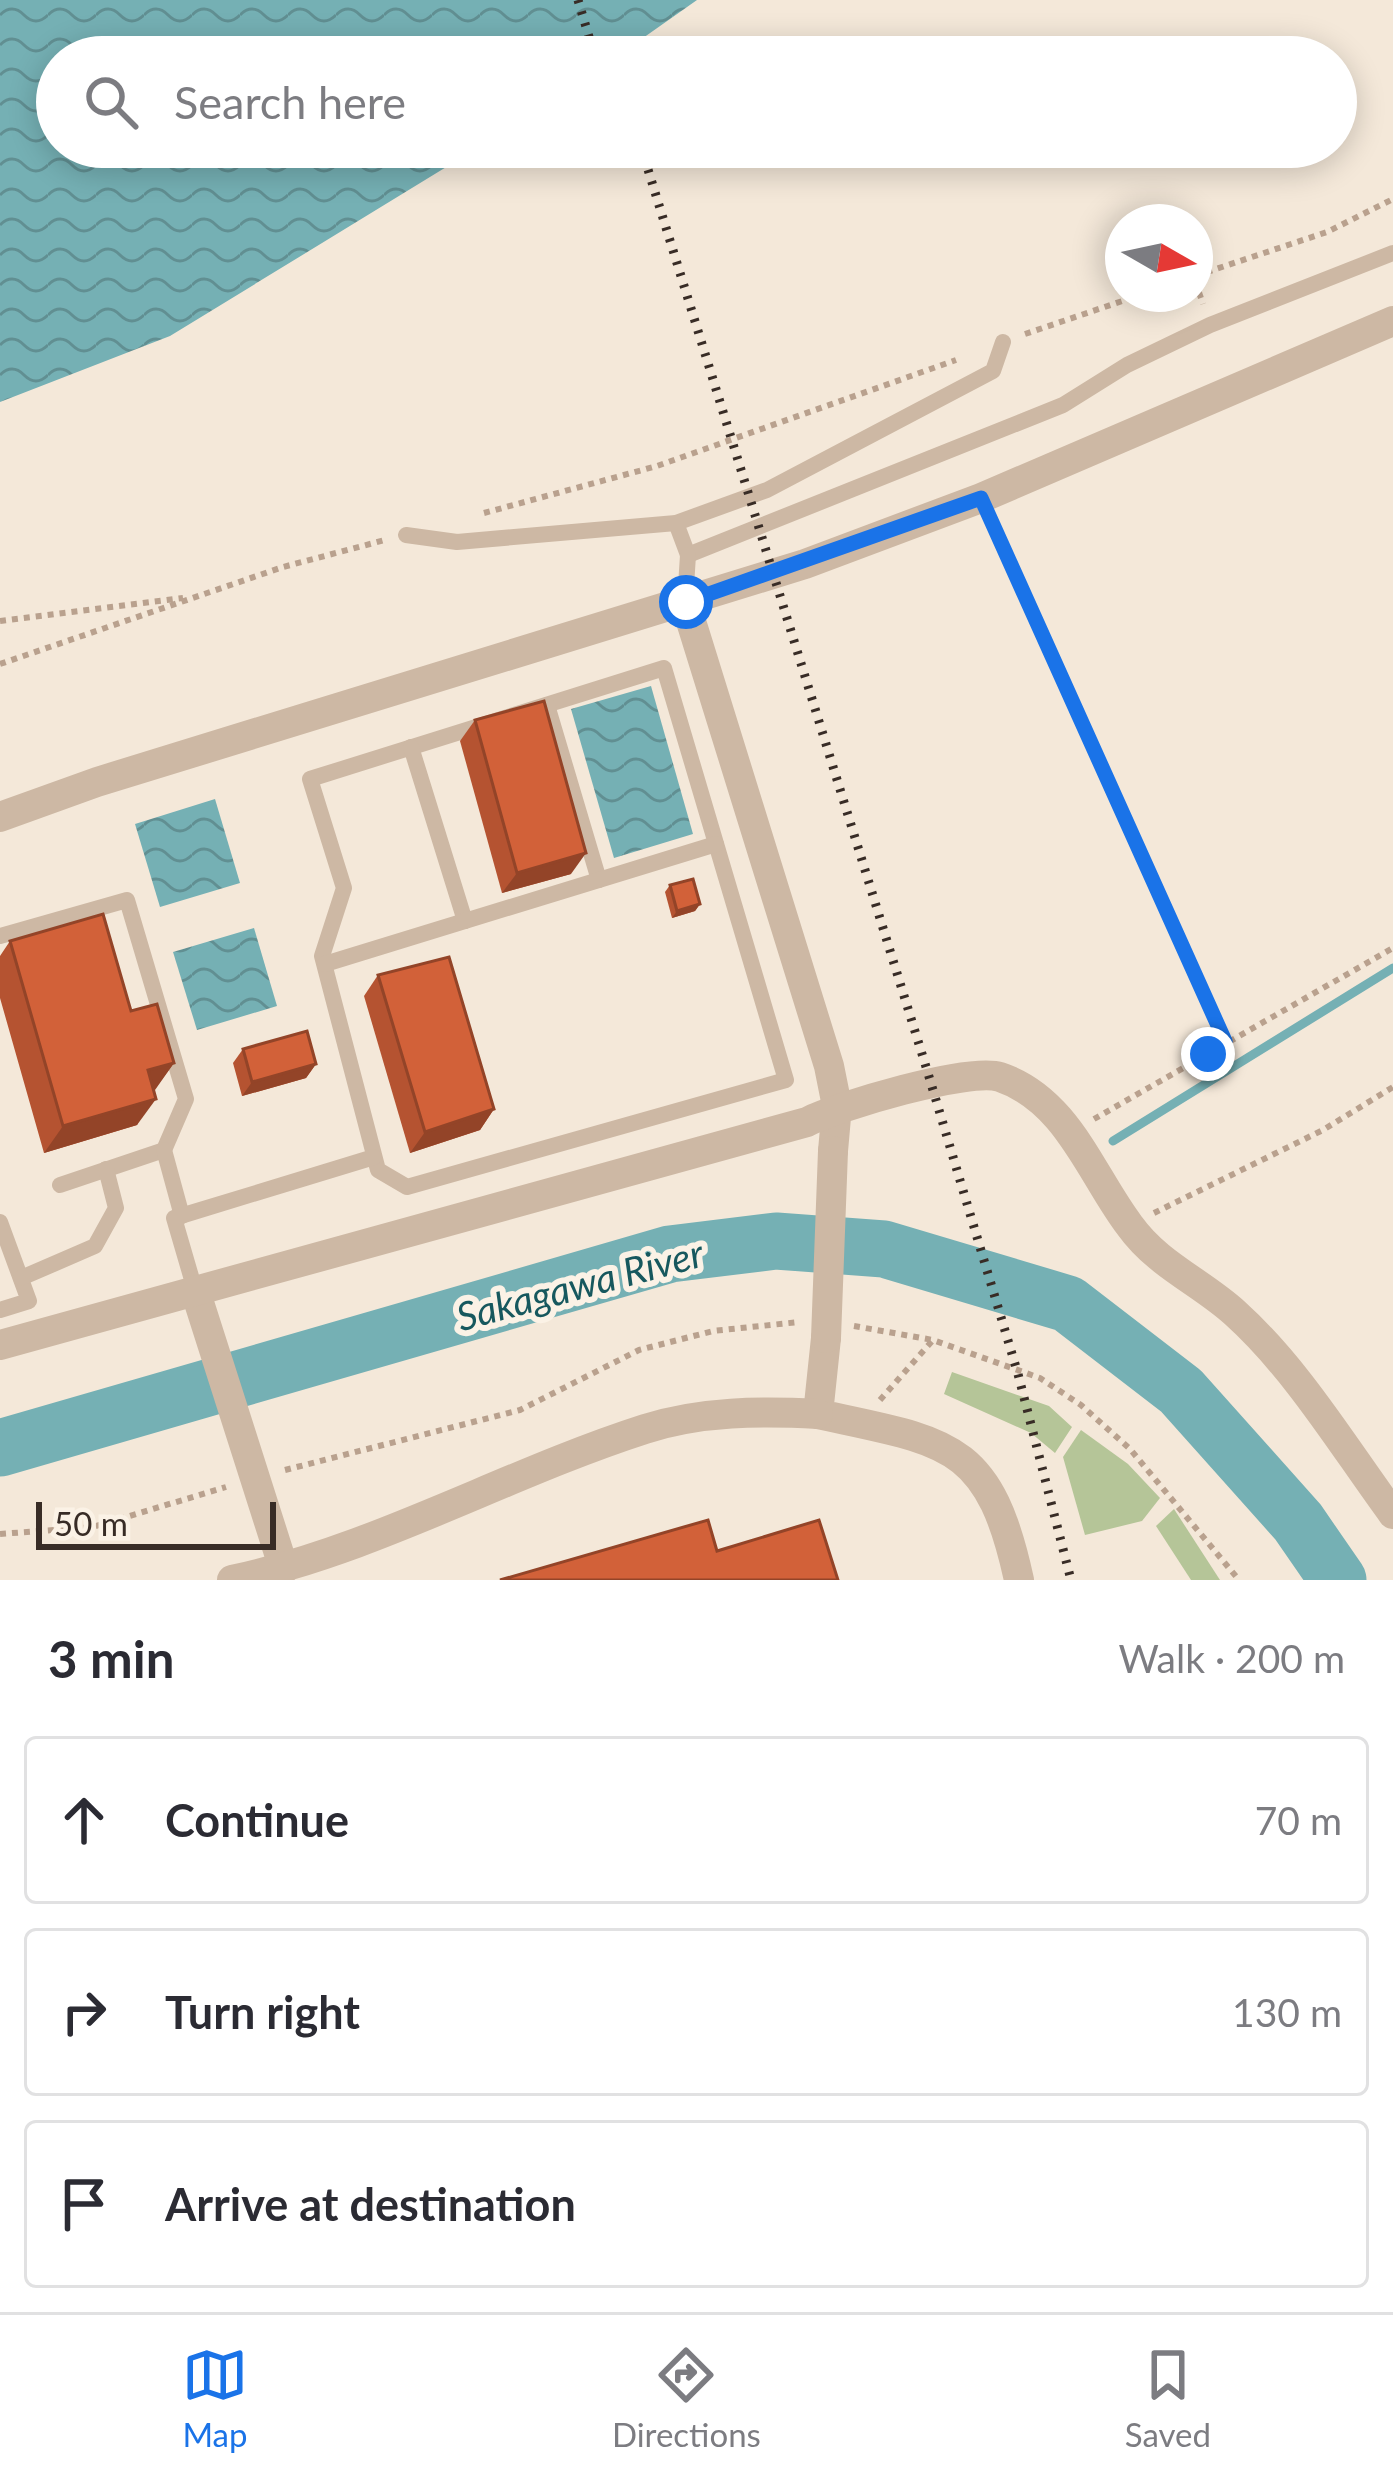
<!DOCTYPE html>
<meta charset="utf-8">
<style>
:root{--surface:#fff;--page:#f7f7f7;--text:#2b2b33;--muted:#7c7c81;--line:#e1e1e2;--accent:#1a73e8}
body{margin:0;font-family:Lato,sans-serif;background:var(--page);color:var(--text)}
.compass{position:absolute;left:1105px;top:204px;width:108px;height:108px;border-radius:50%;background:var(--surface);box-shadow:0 6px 30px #0003;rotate:99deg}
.scale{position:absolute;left:36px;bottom:30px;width:240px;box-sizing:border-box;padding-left:12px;border:6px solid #382c26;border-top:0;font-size:33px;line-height:42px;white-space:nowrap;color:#382c26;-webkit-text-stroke:9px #fbf2e6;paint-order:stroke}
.stop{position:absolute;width:36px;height:36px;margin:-27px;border:9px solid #1a73e8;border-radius:50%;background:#fff}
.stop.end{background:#1a73e8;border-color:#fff;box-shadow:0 3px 12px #0008}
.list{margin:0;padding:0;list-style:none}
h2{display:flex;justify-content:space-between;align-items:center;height:156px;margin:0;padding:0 48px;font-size:51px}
h2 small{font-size:39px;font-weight:400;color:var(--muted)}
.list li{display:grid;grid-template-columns:78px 1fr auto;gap:36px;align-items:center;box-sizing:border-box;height:168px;margin:0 24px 24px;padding:0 24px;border:3px solid var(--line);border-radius:12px}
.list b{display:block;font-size:45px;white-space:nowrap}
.list em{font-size:39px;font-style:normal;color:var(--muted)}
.icon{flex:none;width:66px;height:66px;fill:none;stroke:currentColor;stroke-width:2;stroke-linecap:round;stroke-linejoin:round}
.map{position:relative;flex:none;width:1393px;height:1580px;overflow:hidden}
.search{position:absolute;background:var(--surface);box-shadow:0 6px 30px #0003;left:36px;right:36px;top:36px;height:132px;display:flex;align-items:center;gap:30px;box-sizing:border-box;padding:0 42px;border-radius:66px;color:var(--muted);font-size:45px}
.sheet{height:732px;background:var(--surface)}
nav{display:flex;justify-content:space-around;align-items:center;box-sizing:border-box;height:168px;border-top:3px solid var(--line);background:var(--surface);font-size:33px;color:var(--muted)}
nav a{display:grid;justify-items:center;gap:6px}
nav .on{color:var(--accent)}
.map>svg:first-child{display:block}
.green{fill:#b5c598}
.water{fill:url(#water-waves)}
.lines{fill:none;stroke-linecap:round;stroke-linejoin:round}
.stream{stroke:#75b0b4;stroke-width:9}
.river{stroke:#75b0b4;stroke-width:57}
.path{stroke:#b9a18e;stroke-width:6;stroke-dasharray:6 6;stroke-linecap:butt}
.lane{stroke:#cdb8a4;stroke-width:16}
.street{stroke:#cdb8a4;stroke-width:30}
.rail{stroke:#382c26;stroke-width:9;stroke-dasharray:3 9;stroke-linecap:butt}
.street-bridge{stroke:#cdb8a4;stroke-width:30}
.wall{fill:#b55331}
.shaded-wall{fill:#934428}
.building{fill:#d26139;stroke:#934428;stroke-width:3}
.route{stroke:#1a73e8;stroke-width:15}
.labels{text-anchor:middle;stroke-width:12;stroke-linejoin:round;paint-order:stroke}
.water-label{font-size:39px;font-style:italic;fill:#17585e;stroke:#fbf2e6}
</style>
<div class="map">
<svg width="1393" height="1580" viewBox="0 0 1393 1580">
<defs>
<pattern id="water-waves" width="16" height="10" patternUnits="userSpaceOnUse" patternTransform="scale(3)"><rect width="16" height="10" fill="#75b0b4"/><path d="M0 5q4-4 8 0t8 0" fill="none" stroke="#618f92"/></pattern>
</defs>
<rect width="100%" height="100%" fill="#f4e8d9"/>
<!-- green -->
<g class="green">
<polygon points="952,1372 1049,1406 1072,1427 1055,1453 1031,1433 944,1394"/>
<polygon points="1081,1430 1128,1464 1160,1498 1142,1521 1085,1535 1063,1457"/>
<polygon points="1174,1509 1220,1580 1191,1580 1156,1526"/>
</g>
<!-- water -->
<g class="water">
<polygon points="0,0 697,0 616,57 57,57 57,147 479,147 170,336 0,402"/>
<polygon points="651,686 693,834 614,858 571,709"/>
<polygon points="215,799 240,883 160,907 135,824"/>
<polygon points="254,928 277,1006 197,1030 173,952"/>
</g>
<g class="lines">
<!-- stream -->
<polyline class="stream" points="1113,1141 1393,968"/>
<!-- river -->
<polyline class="river" points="0,1448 670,1254 776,1241 884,1249 1068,1304 1181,1391 1298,1522 1338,1580"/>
<!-- path -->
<g class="path">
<polyline points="1195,276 1327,232 1393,199"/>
<polyline points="1195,281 1203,304"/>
<polyline points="1025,334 1143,294"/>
<polyline points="484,513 657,466 956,360"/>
<polyline points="992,524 1225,1041"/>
<polyline points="0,621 183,598"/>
<polyline points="0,664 283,567 385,540"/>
<polyline points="1094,1119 1393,948"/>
<polyline points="1154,1213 1323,1130 1393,1087"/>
<polyline points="854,1326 933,1340"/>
<polyline points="880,1400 933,1340 1040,1378 1081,1405 1130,1449 1239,1580"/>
<polyline points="285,1470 520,1410 639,1350 713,1331 799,1322"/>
<polyline points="0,1534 93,1527 226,1487"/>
</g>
<!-- lane -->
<g class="lane">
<polyline points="676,523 688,555 1063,405 1127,365 1210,325 1393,253"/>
<polyline points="406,535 457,542 676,523 767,490 993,371 1003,342"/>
<polyline points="685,602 688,555"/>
<polygon points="664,668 786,1080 407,1187 378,1170 322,956 344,888 310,779"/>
<polyline points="547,705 599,880"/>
<polyline points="411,747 465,921"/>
<polyline points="0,936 127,900 186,1099 164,1150 60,1185"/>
<polyline points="325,964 716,844"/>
<polyline points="164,1150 182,1216"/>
<polyline points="0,1222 29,1301 0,1310"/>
<polyline points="21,1278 95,1246 116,1208 106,1169"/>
<polyline points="195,1290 174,1218 374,1157"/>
</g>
<!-- street -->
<g class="street">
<polyline points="685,602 829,1066 837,1106 833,1151"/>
<polyline points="0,817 97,782 805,564 981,498 1393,321"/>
<polyline points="195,1290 284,1569"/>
<path d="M826 1338 818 1414C947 1442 989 1441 1019 1580"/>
<path d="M0 1345 807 1122C838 1106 969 1067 1000 1077 1068 1100 1091 1175 1130 1226 1158 1265 1201 1282 1235 1313 1297 1369 1343 1446 1393 1514"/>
<path d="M232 1580C376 1549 505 1474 645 1429 701 1411 761 1411 818 1414"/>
</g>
<!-- rail -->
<g class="rail">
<polyline points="578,0 595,57"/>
<polyline points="641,147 927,1070 1018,1374 1071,1580"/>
</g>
<!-- street-bridge -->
<polyline class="street-bridge" points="826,1338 833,1151"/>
</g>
<!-- wall -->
<g class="wall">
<polygon points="475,720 571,874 502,893 460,741"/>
<polygon points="670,885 700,904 695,911 672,918 665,892"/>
<polygon points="10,941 131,1011 174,1063 154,1090 137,1125 44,1153 0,998 0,956"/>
<polygon points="378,975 494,1109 480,1130 410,1153 364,996"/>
<polygon points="243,1049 316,1064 306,1078 242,1096 233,1063"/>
</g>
<!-- shaded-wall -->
<g class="shaded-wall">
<polygon points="586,853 571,874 502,893 517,873"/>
<polygon points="700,904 695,911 672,918 677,911"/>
<polygon points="174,1063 155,1090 129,1097 148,1070"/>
<polygon points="316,1064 306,1078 242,1096 252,1082"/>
<polygon points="156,1099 137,1125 44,1153 63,1126"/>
<polygon points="494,1109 480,1130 410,1153 425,1132"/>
</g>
<!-- building -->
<g class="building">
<polygon points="544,701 586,853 517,873 475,720"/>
<polygon points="693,879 700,904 677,911 670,885"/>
<polygon points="103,914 131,1011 157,1004 174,1063 148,1070 156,1099 63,1126 10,941"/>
<polygon points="449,957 494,1109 425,1132 378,975"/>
<polygon points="307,1031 316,1064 252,1082 243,1049"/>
<polygon points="708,1520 717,1551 819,1520 838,1580 500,1580"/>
</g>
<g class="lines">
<!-- route -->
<polyline class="route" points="686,602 981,498 1225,1041 1208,1054"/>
</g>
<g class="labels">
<!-- water labels -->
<g class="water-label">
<text transform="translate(580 1285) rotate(-15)" y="14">Sakagawa River</text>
</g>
</g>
</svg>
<svg class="compass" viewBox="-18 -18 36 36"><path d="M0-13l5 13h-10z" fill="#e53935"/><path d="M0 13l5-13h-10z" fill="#7c7c81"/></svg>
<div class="scale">50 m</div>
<div class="stop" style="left:686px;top:602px"></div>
<div class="stop end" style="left:1208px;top:1054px"></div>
<div class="search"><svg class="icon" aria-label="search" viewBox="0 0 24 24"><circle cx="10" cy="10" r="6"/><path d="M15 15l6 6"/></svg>Search here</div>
</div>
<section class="sheet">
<h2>3 min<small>Walk · 200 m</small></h2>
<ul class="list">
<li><svg class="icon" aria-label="ahead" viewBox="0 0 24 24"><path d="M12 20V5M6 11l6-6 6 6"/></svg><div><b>Continue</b></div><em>70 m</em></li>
<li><svg class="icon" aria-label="right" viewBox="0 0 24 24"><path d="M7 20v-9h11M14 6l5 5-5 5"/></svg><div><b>Turn right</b></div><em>130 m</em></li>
<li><svg class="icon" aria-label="arrive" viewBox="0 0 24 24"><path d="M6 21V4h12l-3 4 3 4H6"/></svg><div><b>Arrive at destination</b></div></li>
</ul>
</section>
<nav>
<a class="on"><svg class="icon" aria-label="map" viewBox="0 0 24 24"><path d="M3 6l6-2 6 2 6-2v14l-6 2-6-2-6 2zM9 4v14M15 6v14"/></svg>Map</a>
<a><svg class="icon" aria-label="directions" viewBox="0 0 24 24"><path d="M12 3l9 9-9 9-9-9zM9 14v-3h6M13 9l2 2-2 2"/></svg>Directions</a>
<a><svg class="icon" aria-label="saved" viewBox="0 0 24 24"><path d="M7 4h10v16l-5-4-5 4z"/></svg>Saved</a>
</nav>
